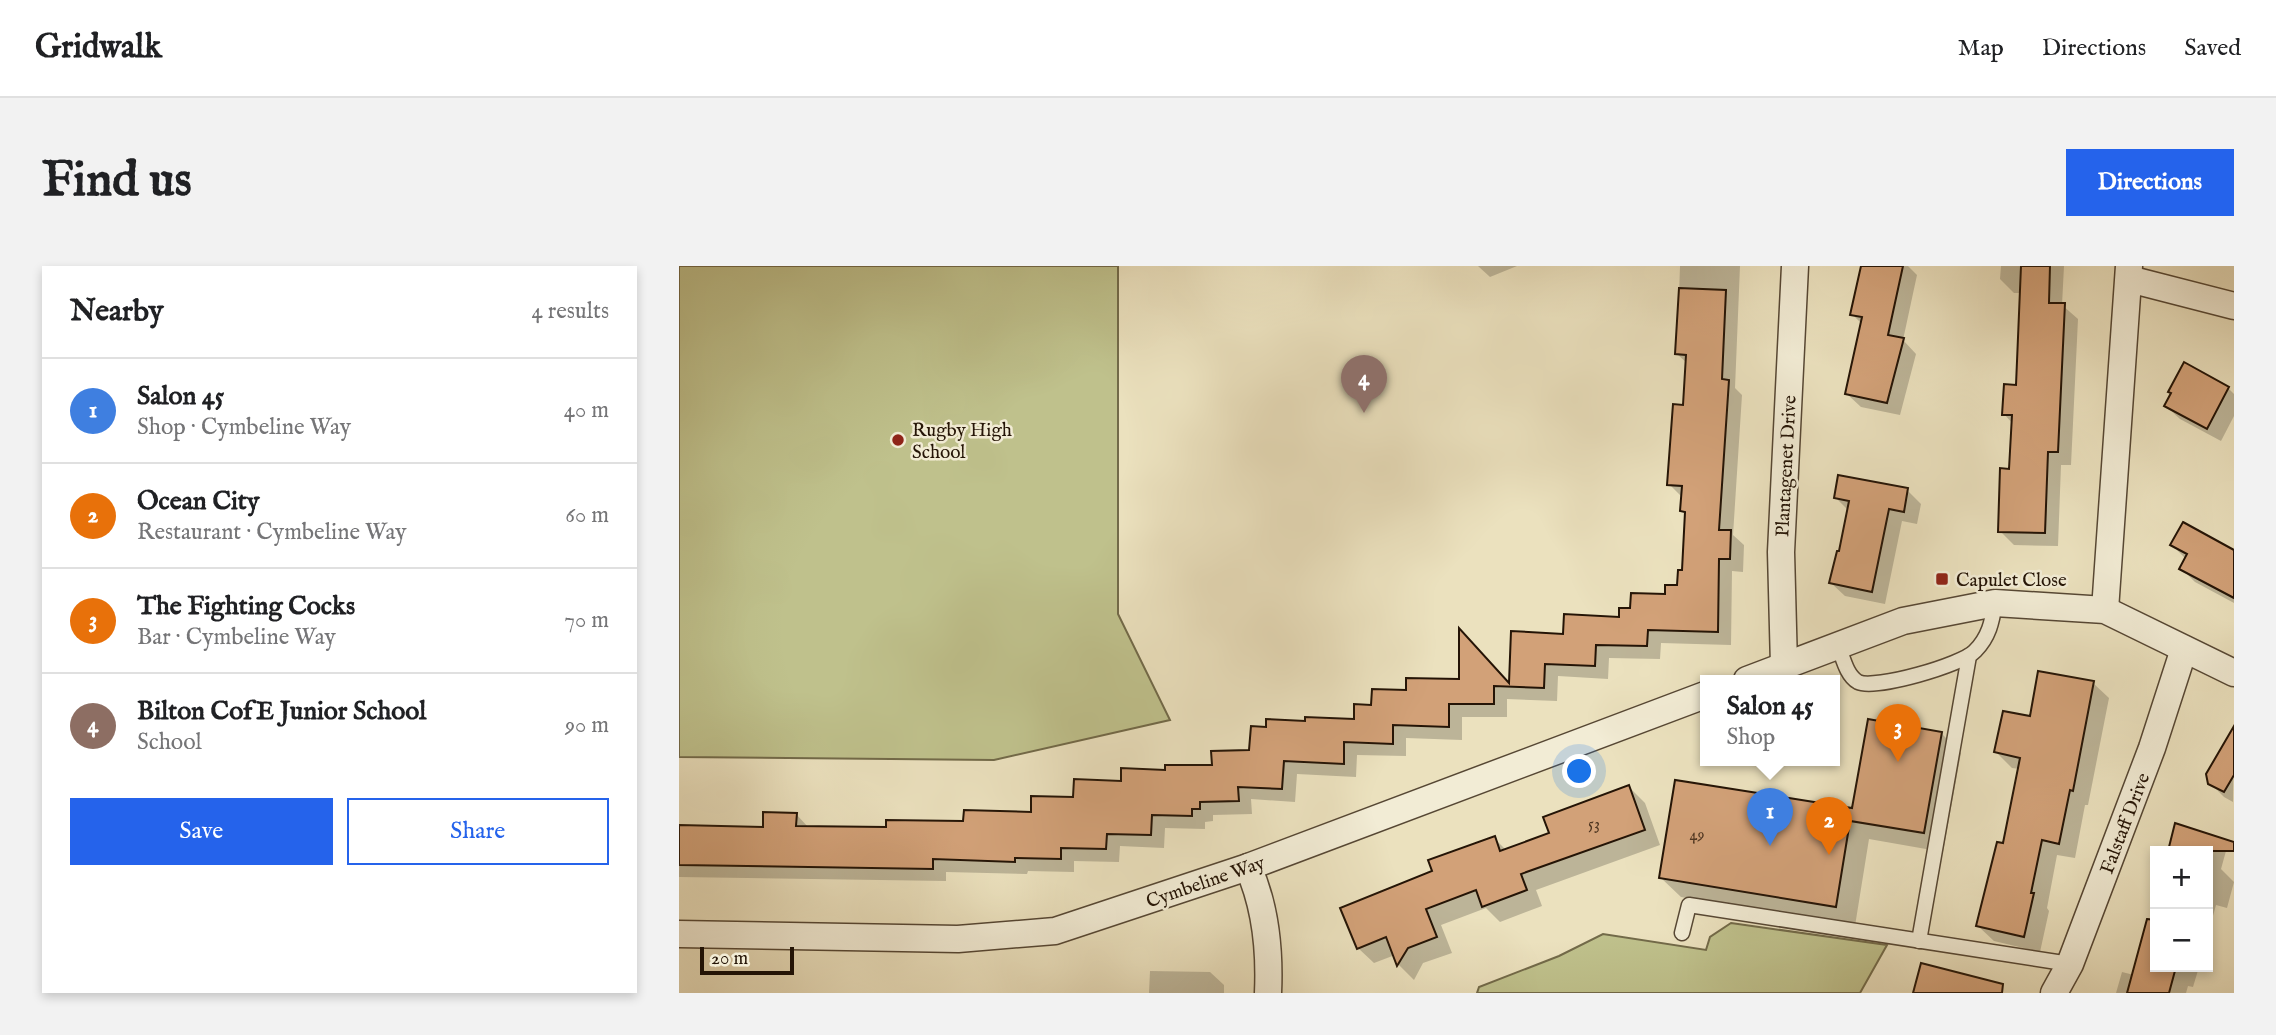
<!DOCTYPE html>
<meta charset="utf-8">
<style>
:root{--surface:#fff;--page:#f2f2f2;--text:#202124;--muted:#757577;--line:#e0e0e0;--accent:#2563eb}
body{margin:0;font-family:"IM FELL English",serif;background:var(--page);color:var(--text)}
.controls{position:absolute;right:21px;bottom:21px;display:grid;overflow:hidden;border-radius:0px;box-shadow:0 4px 10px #0003}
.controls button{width:63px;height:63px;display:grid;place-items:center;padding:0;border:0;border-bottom:2px solid var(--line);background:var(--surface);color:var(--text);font:35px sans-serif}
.scale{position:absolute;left:21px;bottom:18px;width:94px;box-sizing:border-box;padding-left:7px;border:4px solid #241406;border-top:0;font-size:19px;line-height:24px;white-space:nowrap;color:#241406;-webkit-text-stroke:5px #f2ecd5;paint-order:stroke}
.you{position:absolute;left:901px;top:506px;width:24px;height:24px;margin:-18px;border:5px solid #fff;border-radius:50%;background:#1a73e8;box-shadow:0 0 0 10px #1a73e833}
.badge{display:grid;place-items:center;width:46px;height:46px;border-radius:50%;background:var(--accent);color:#fff;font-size:23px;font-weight:700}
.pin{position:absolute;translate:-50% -58px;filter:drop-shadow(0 2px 4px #0008)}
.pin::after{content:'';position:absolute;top:37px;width:24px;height:21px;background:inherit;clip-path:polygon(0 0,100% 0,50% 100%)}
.popup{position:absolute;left:1021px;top:409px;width:140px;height:91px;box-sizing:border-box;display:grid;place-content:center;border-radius:0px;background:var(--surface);filter:drop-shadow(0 2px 5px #0005);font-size:23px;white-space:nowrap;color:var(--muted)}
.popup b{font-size:26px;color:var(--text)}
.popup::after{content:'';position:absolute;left:50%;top:100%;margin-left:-14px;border:14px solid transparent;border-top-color:var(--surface)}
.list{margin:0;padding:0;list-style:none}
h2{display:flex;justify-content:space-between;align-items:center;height:91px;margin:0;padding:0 28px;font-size:30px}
h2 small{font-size:23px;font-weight:400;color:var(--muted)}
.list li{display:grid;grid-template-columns:46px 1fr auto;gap:21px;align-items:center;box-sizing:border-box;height:105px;padding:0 28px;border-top:2px solid var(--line)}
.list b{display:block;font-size:26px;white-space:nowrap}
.list p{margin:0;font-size:23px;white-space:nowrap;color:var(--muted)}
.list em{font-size:23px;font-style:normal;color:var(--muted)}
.actions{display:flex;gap:14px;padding:21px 28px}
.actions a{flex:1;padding:16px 0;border:2px solid var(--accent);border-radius:0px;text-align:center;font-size:24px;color:var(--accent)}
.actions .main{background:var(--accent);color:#fff}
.map{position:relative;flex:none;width:1555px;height:727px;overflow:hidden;border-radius:0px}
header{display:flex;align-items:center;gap:42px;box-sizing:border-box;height:98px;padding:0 35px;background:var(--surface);border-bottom:2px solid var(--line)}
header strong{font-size:33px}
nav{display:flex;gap:38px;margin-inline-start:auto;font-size:24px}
.intro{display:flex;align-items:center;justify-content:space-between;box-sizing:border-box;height:168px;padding:0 42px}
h1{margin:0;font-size:49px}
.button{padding:18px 32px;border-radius:0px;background:var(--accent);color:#fff;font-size:24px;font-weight:700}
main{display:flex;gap:42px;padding:0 42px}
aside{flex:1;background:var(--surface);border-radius:0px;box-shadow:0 4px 10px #0003}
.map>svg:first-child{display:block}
.green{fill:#bfc18c;stroke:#726a49;stroke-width:2}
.shadow{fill:#0003}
.building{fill:#d2a178;stroke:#241406;stroke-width:2}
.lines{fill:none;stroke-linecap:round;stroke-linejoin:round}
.lane-casing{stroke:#564734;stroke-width:17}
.street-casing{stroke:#564734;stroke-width:29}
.lane{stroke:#f2ecd5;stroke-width:14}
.street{stroke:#f2ecd5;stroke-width:26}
.poi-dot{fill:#8f2418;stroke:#f2ecd5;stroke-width:2.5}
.labels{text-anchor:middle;stroke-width:5;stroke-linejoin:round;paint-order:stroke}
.number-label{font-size:16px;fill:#503722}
.poi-label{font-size:19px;fill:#241406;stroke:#f2ecd5;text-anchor:start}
.street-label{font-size:19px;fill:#241406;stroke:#f2ecd5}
</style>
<header>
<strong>Gridwalk</strong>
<nav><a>Map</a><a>Directions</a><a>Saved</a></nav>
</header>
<div class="intro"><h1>Find us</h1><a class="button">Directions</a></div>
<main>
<aside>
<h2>Nearby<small>4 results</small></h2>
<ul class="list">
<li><span class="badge" style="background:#3f7fe0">1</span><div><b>Salon 45</b><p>Shop · Cymbeline Way</p></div><em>40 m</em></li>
<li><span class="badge" style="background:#e8710a">2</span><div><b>Ocean City</b><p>Restaurant · Cymbeline Way</p></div><em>60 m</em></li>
<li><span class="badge" style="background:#e8710a">3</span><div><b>The Fighting Cocks</b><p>Bar · Cymbeline Way</p></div><em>70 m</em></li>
<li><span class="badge" style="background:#8d6e63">4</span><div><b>Bilton CofE Junior School</b><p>School</p></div><em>90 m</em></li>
</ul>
<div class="actions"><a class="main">Save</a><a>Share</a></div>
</aside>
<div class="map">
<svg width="1555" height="727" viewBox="0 0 1555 727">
<rect width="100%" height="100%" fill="#ebe1be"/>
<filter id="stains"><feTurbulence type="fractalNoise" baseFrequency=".00286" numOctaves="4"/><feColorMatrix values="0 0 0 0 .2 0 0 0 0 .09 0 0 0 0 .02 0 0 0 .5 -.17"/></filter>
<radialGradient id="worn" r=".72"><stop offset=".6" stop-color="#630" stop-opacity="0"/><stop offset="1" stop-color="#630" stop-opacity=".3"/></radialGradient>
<!-- green -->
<g class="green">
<polygon points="0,0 439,0 439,348 491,454 315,494 0,491"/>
<polygon points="1052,657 1208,679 1181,727 798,727 800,721 880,690 924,668 1027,684 1031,671"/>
</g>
<!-- shadow -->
<g class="shadow">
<polygon points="799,0 838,0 811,11"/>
<polygon points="1001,0 1061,0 1056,122 1063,129 1054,269 1065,279 1064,306 1053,305 1052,379 982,377 981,393 930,392 929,413 879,410 878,435 828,433 828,451 783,451 783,474 727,472 727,490 678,489 677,511 618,508 616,536 572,533 573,548 534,549 534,555 526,556 526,563 486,562 485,582 441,580 440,596 395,595 395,606 349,605 348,608 267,606 267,615 0,611 0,561 86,562 117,548 130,562 208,563 286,557 353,548 443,517 488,506 535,501 572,485 588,463 628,457 676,455 694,440 729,426 729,414 831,420 886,370 942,353 953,344 988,330 1000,321 1005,305 1008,249 1003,245 1004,232 990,218 1006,140 1009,98 998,88"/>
<polygon points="1183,0 1229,0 1238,9 1224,74 1237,88 1221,149 1182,141 1168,128 1183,58 1173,48"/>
<polygon points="1322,0 1385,0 1383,39 1399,53 1392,199 1382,199 1379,280 1335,279 1321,265 1331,204 1334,158 1325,148 1338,121 1343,27 1335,27 1321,13"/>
<polygon points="1549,122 1555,128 1555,150 1542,175 1501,153 1487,140"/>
<polygon points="1228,224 1242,238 1238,258 1223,255 1206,338 1166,330 1152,317 1162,287 1170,245 1157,232"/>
<polygon points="1505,258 1555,286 1555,337 1516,316 1503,303 1507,293 1493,279"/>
<polygon points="1414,417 1430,432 1409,539 1406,539 1396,592 1378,589 1368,642 1370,645 1361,686 1315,675 1299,660 1326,579 1341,503 1333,502 1317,486 1352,452"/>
<polygon points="1554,465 1555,466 1554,536 1545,531 1531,517"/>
<polygon points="1262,467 1282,487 1264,586 1190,573 1176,660 1002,631 982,612 1175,544"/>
<polygon points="950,521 966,537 981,579 857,624 863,640 821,656 807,642 762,659 773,687 744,697 735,714 720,699 716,689 695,697 679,682 756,606 815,572 827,584 872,568"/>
<polygon points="1507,563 1547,585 1542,603 1555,616 1548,642 1537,639 1529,668 1529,585 1500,585"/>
<polygon points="1476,644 1476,701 1520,701 1514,721 1509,720 1507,727 1437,727 1443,706 1455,709 1470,668"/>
<polygon points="471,705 531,706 545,719 545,727 470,727"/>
</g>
<!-- building -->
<g class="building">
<polygon points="1182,0 1224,0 1209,69 1225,72 1208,137 1166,128 1183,51 1171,49"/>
<polygon points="1342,0 1371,0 1370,37 1386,37 1379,186 1369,186 1366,267 1319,266 1321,202 1330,203 1333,149 1323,149 1325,118 1337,119"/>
<polygon points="1000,22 1047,24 1043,113 1050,114 1040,264 1052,264 1051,293 1040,293 1039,366 969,364 968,380 917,379 916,400 866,398 865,422 815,420 815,438 770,438 770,461 714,459 714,478 665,476 665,498 605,495 603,523 559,521 560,535 521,536 521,543 513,543 513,550 473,549 472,569 428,568 427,583 382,582 382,593 336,592 336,596 254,593 254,603 0,599 0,559 84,561 84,546 118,547 117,560 207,561 207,554 284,555 285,544 352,546 352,530 394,531 395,513 442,515 442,502 486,504 486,499 533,499 532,485 570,484 572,460 587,461 587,453 626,455 626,451 675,453 675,438 692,439 693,423 727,424 727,412 780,413 780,362 830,417 832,365 884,368 885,348 940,351 940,342 951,342 952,327 986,328 986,319 998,319 999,304 1003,304 1006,246 1001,245 1003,220 988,219 994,138 1004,139 1007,89 996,88"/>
<polygon points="1505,96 1550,121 1528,163 1485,140 1492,127 1489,126"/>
<polygon points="1159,209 1229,222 1225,246 1210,243 1193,326 1150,317 1158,285 1160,285 1170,235 1155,232"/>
<polygon points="1504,256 1555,284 1555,332 1500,303 1508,288 1491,279"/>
<polygon points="1359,405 1415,415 1394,525 1391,524 1380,578 1363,574 1352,627 1355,627 1345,671 1297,660 1318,576 1324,577 1341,492 1315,486 1324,445 1351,450"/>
<polygon points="1189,453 1263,466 1245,567 1171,555 1157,641 980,612 996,514 1173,542"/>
<polygon points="1555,460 1555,509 1545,526 1529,518 1527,508"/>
<polygon points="950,519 966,564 842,608 848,624 803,641 797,624 747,643 758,671 729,682 718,700 707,671 678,683 661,642 753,605 749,594 816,570 821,585 870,567 864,551"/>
<polygon points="1496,557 1555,576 1555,585 1489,585"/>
<polygon points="1468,653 1476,654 1476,701 1497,701 1490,727 1448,727"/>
<polygon points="1242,697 1324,718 1323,727 1234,727"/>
</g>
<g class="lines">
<defs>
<g id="lane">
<path d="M1159 379C1164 391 1167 409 1179 416 1196 424 1283 399 1296 385 1310 371 1313 356 1316 337"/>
<polyline points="1003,667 1010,639 1391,698"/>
<polyline points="1240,675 1290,390"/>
</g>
<g id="street">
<polyline points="1450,13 1555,40"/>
<polyline points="1426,344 1450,0"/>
<polyline points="1105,400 1102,286 1116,0"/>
<polyline points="1068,414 1224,355 1316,337 1426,344 1555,407"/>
<path d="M569 601C587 641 591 683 589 727"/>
<polyline points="0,668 279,673 376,665 569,601 1026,429"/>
<polyline points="1375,727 1391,698 1473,482 1505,383"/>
</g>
</defs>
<!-- lane casing -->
<use href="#lane" class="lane-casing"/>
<!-- street casing -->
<use href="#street" class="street-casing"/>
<!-- lane -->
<use href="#lane" class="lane"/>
<!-- street -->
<use href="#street" class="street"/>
</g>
<!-- markers -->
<g class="poi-dot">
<circle cx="219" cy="174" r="7"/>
<rect x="1256" y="306" width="14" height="14" rx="3.5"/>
</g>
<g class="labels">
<!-- number labels -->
<g class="number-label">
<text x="915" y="563">53</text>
<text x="1018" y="574">49</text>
</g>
<!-- poi labels -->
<g class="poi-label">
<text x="233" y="170">Rugby High<tspan x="233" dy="22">School</tspan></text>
<text x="1277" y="320">Capulet Close</text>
</g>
<!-- street labels -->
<g class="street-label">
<text transform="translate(1106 200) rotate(-87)" y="7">Plantagenet Drive</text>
<text transform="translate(1445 557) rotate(-69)" y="7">Falstaff Drive</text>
<text transform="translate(526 615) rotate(-19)" y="7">Cymbeline Way</text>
</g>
</g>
<rect width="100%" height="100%" filter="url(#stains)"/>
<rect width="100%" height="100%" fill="url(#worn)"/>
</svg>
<div class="controls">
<button>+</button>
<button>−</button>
</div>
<div class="scale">20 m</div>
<div class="you"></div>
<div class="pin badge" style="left:1091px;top:580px;background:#3f7fe0">1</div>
<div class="popup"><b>Salon 45</b>Shop</div>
<div class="pin badge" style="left:1150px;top:589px;background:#e8710a">2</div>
<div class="pin badge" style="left:1219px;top:496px;background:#e8710a">3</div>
<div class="pin badge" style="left:685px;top:147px;background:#8d6e63">4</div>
</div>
</main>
